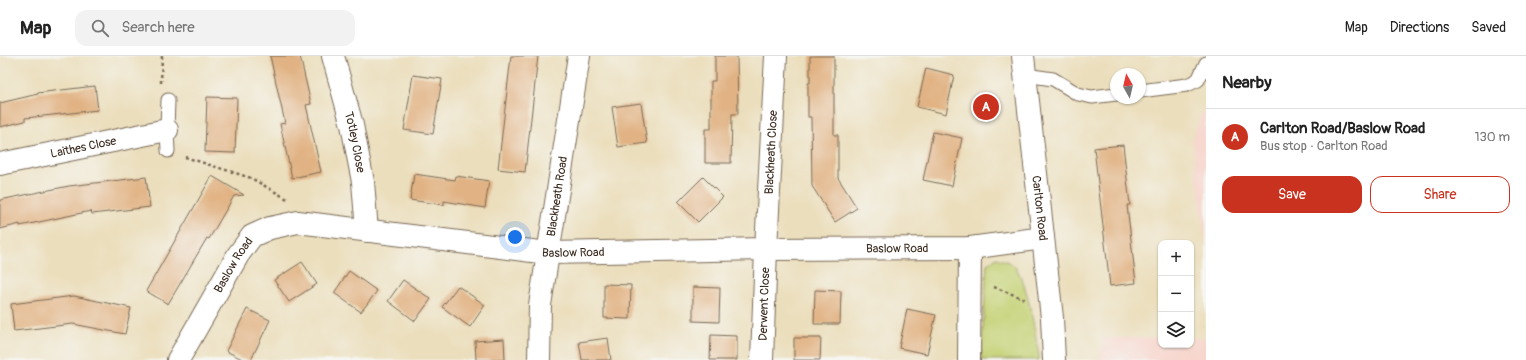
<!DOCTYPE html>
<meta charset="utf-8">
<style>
:root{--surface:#fff;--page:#f2f2f2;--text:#222;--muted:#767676;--line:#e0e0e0;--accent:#c8321e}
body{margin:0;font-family:Pangolin,sans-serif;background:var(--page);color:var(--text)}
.controls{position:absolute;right:12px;bottom:12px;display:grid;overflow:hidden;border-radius:8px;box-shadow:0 1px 3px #0004}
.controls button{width:36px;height:36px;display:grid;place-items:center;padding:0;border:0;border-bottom:1px solid var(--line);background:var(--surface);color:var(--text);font:20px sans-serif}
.compass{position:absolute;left:1110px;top:12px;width:36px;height:36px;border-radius:50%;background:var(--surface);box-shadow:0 1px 3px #0004;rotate:352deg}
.you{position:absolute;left:515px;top:181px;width:14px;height:14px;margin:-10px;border:3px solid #fff;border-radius:50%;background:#1a73e8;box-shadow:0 0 0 6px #1a73e833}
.badge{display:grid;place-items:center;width:26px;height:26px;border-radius:50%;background:var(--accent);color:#fff;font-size:13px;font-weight:700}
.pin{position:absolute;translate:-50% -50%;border:2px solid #fff;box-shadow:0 1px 4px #0006}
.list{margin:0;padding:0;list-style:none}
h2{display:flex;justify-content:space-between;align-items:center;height:52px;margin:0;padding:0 16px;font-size:17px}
h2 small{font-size:13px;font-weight:400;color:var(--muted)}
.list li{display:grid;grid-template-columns:26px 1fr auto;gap:12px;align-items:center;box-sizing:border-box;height:56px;padding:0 16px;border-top:1px solid var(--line)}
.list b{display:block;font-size:15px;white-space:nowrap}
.list p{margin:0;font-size:13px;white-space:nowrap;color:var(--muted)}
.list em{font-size:13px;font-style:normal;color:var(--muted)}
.actions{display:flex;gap:8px;padding:12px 16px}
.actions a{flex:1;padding:9px 0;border:1px solid var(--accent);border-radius:12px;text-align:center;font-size:14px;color:var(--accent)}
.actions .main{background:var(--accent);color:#fff}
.icon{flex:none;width:22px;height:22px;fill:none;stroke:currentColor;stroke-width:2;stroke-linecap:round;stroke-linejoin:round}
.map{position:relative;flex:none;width:1206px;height:304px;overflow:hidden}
header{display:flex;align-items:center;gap:24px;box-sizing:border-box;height:56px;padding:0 20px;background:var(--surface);border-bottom:1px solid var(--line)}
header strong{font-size:19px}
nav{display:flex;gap:22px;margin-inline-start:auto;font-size:14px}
.search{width:280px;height:36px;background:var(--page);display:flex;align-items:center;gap:10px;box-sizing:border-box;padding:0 14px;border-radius:12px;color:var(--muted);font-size:15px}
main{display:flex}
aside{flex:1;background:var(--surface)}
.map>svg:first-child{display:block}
.built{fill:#f7d1c8}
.green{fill:#c4d173;stroke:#807e48}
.building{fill:#e1b283}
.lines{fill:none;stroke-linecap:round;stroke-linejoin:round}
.service-casing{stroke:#796955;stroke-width:15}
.minor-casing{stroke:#796955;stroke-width:24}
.secondary-casing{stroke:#796955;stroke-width:24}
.path{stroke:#796955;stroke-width:2.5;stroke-dasharray:3 3;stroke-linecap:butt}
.service{stroke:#fff;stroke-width:13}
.minor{stroke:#fff;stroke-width:22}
.secondary{stroke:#fff;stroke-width:22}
.labels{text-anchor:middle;stroke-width:3;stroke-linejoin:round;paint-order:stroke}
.street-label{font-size:12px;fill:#3b2a1e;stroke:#f6f6f2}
</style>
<header>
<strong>Map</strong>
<div class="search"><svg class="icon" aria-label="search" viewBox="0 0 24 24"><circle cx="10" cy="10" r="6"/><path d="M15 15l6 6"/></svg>Search here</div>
<nav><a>Map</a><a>Directions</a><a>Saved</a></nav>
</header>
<main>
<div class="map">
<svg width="1206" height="304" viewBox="0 0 1206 304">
<rect width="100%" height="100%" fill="#f6f6f2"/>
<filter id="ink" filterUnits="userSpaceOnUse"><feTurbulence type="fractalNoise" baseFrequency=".025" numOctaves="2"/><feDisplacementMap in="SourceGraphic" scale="8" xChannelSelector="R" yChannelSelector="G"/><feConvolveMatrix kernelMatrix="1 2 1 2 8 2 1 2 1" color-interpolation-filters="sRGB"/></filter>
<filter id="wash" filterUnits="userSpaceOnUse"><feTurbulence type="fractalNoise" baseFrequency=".012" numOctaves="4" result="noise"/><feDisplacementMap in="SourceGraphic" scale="16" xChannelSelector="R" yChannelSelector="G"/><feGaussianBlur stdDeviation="0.9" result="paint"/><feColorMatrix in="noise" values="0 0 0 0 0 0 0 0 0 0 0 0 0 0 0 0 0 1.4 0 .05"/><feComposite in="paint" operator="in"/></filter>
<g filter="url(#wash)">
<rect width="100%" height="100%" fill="#ebdebc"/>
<!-- built -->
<g class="built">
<polygon points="1206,49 1206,190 1192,82"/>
<polygon points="1103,282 1161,282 1161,289 1191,289 1191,282 1206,282 1206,304 1100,304"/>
</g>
<!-- green -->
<path class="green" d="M997 202C1001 204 1008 205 1012 208 1028 221 1035 279 1039 300V304H981L987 208Z"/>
<g id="blocks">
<!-- building -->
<g class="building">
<polygon points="270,0 300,0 311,48 306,49 321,116 292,122 280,68 285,67"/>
<polygon points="511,0 538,0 525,116 498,113"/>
<polygon points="715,0 737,0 738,58 732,58 731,107 705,107 705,73 711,73 711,25 715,25"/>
<polygon points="810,0 834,0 834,79 838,79 838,122 857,152 835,166 812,130 811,61 808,61 808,27 810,27"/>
<polygon points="926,12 954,19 946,58 917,51"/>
<polygon points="413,19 442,23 433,78 404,74"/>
<polygon points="95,30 98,54 25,62 25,65 0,71 0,47 38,38 37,37"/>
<polygon points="207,41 237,42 235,97 205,96"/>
<polygon points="641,47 647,87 618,91 612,51"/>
<polygon points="933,76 962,82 952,130 923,124"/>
<polygon points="1123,89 1130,149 1127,149 1136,227 1110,230 1094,92"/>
<polygon points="414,118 455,124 456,120 489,125 485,152 444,145 444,149 410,144"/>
<polygon points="212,120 244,139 234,140 209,183 207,182 168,248 146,235"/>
<polygon points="146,121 150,151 92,158 91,155 20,170 20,168 0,173 0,144 69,130"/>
<polygon points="703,121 723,141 698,166 678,146"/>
<polygon points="302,206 317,228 289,246 274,224"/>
<polygon points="349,215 377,235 361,256 334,237"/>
<polygon points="403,224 431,243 415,265 388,245"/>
<polygon points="604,228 631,229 630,263 604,262"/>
<polygon points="458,230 485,249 470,271 442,251"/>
<polygon points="693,231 720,232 719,266 693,265"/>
<polygon points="815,234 841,235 840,268 814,268"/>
<polygon points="74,240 131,252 125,278 73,268 14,275 11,248"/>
<polygon points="247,253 270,264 251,304 244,304 226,295"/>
<polygon points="907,253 936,259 927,298 899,292"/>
<polygon points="711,279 737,280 737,304 710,304"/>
<polygon points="608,282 611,304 582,304 579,286"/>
<polygon points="794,282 821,282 820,304 794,304"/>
<polygon points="504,283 505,304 476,304 475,285"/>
</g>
</g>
</g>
<g filter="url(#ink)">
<use href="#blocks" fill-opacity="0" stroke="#796955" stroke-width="1"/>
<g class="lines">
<defs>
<g id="service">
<polyline points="1025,19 1053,23 1078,38 1092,41 1116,38"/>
<polyline points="1140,35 1187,29 1198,24 1206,7"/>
<polyline points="168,44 167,74 168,95"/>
</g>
<g id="minor">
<path id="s1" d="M333 0 352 69 363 126 367 175"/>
<path id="s2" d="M0 108 167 74"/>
<path id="s3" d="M178 304 238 199 252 180 270 172 298 166 548 197 766 193 970 192 1043 182"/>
<path id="s4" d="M539 304 540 249 579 0"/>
<path id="s5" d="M762 304 766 193 776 0"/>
<polyline points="969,304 970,192"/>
</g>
<g id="secondary">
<path id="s6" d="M1023 0 1052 262 1054 304"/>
</g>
</defs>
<!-- service casing -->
<use href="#service" class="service-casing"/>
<!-- minor casing -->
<use href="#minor" class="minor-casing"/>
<!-- secondary casing -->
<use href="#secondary" class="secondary-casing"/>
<!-- path -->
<g class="path">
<polyline points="161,27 162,0"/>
<polyline points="185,101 251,122 289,144"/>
<polyline points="994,231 1027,244"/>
</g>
<!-- service -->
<use href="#service" class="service"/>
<!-- minor -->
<use href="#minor" class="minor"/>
<!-- secondary -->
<use href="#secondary" class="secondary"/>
</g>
</g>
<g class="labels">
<!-- street labels -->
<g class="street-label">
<text dy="4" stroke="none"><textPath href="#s1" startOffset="89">Totley Close</textPath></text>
<text dy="4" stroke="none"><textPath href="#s2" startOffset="85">Laithes Close</textPath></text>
<text dy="4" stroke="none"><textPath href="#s5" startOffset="208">Blackheath Close</textPath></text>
<text dy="4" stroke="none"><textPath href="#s4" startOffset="165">Blackheath Road</textPath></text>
<text dy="4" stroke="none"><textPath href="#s6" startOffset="153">Carlton Road</textPath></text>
<text dy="4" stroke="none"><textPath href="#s3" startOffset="794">Baslow Road</textPath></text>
<text dy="4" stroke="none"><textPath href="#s3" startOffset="470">Baslow Road</textPath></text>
<text dy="4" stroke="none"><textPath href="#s3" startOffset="110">Baslow Road</textPath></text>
<text dy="4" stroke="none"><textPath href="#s5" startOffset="56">Derwent Close</textPath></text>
</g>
</g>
</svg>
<div class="controls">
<button>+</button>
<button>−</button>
<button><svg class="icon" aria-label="layers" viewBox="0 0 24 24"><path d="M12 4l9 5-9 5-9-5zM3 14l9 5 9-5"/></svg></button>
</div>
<svg class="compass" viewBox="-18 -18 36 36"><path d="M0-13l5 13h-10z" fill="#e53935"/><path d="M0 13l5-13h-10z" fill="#767676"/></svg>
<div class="you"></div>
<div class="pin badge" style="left:986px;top:51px">A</div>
</div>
<aside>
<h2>Nearby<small></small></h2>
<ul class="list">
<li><span class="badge">A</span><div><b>Carlton Road/Baslow Road</b><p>Bus stop · Carlton Road</p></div><em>130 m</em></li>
</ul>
<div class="actions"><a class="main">Save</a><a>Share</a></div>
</aside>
</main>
